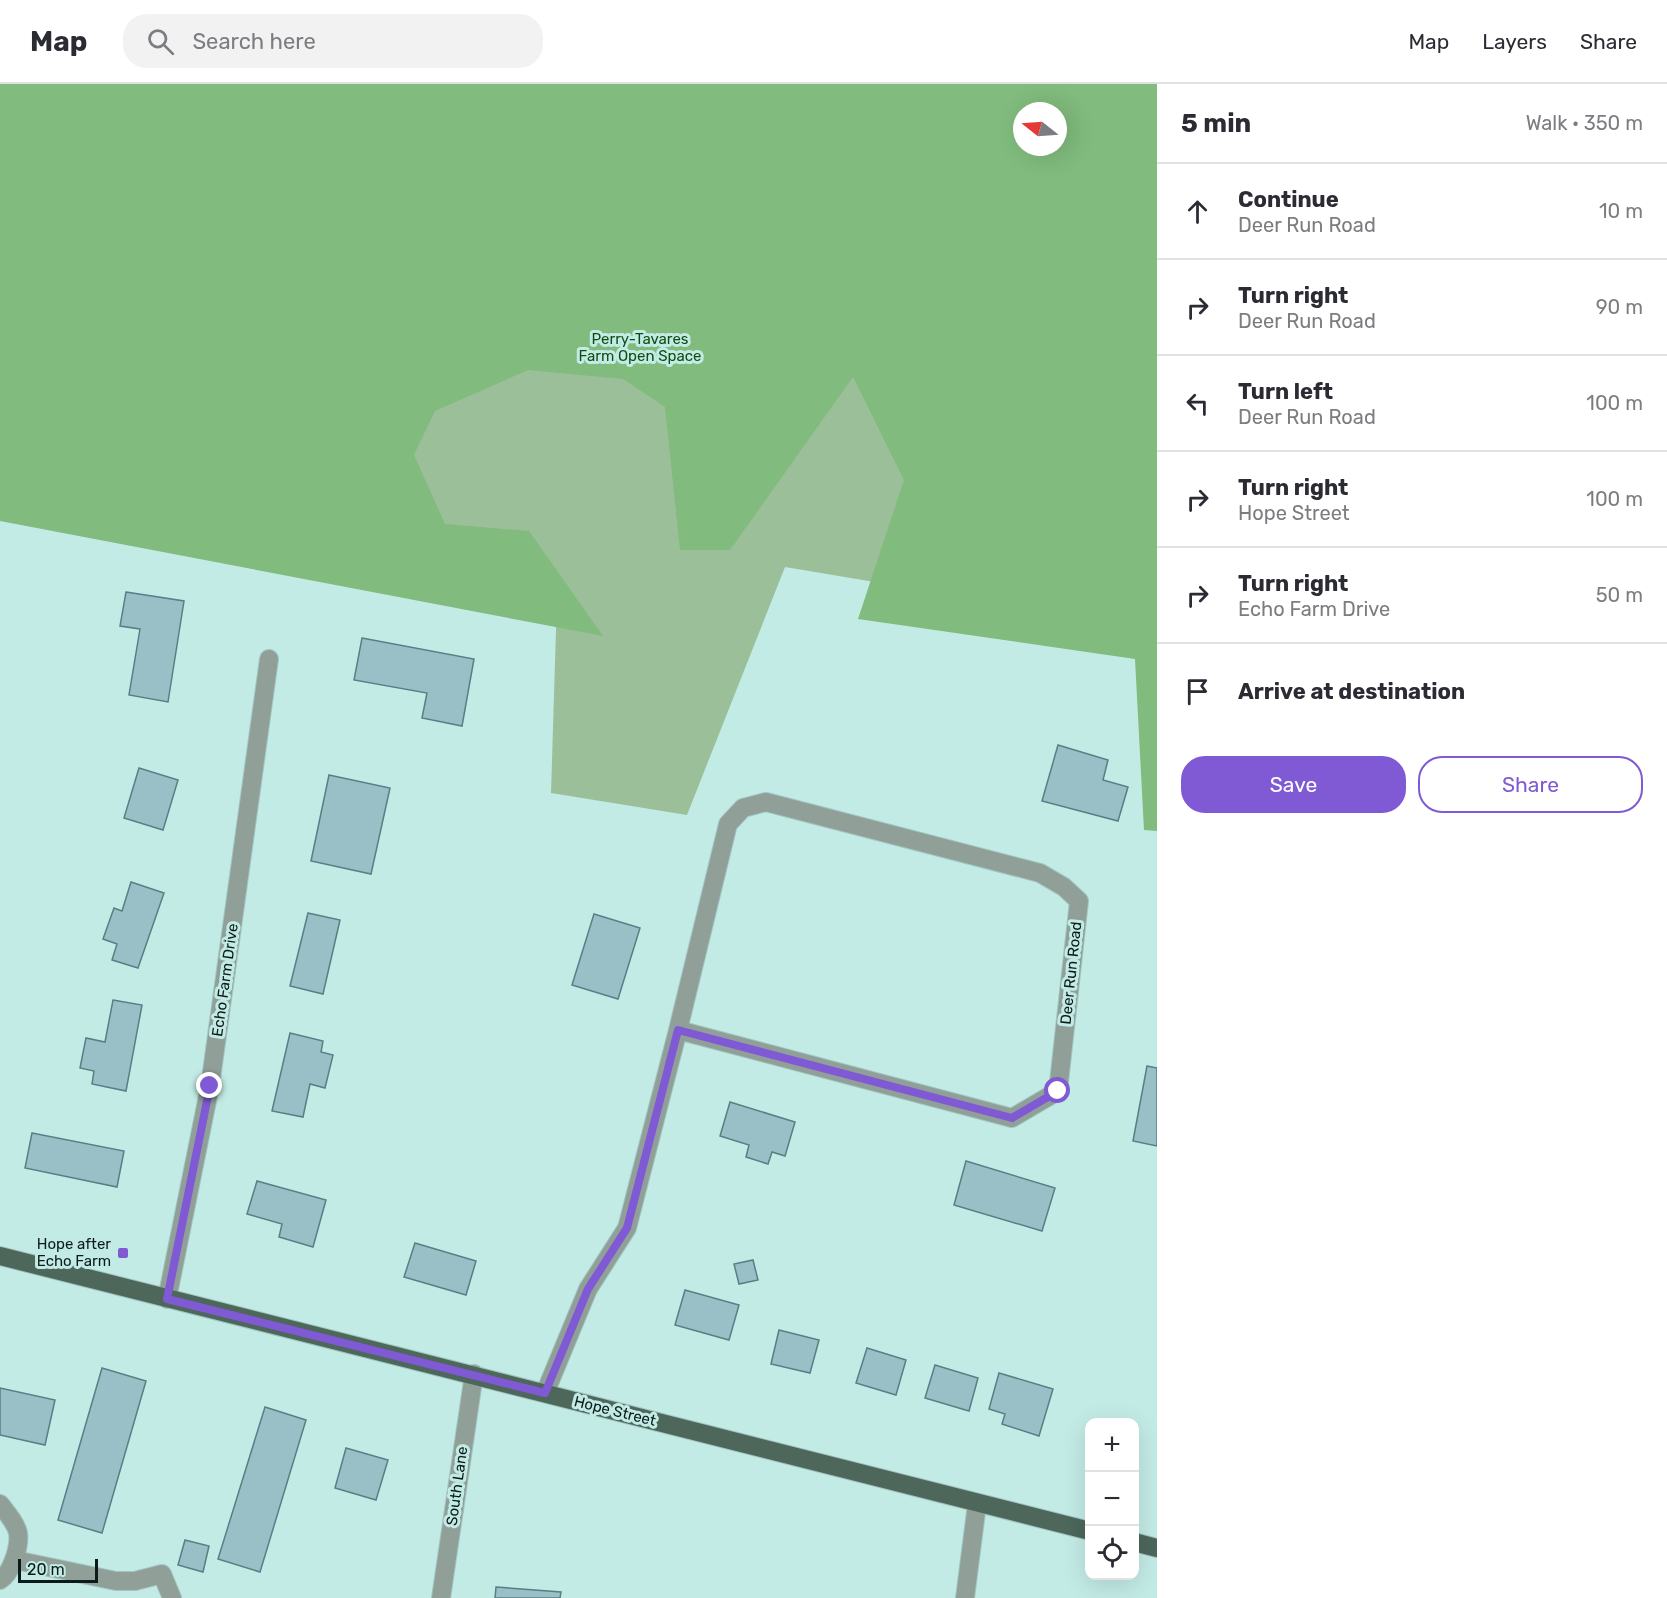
<!DOCTYPE html>
<meta charset="utf-8">
<style>
:root{--surface:#fff;--page:#f2f2f3;--text:#2b2b33;--muted:#7c7c81;--line:#e1e1e2;--accent:#7f5ad4}
body{margin:0;font-family:Rubik,sans-serif;background:var(--page);color:var(--text)}
.controls{position:absolute;right:18px;bottom:18px;display:grid;overflow:hidden;border-radius:12px;box-shadow:0 6px 24px #0002}
.controls button{width:54px;height:54px;display:grid;place-items:center;padding:0;border:0;border-bottom:2px solid var(--line);background:var(--surface);color:var(--text);font:30px sans-serif}
.compass{position:absolute;left:1013px;top:18px;width:54px;height:54px;border-radius:50%;background:var(--surface);box-shadow:0 6px 24px #0002;rotate:287deg}
.scale{position:absolute;left:18px;bottom:15px;width:80px;box-sizing:border-box;padding-left:6px;border:3px solid #0c1b19;border-top:0;font-size:16px;line-height:21px;white-space:nowrap;color:#0c1b19;-webkit-text-stroke:4px #c3ebe6;paint-order:stroke}
.stop{position:absolute;width:18px;height:18px;margin:-14px;border:4px solid #7f5ad4;border-radius:50%;background:#fff}
.stop.end{background:#7f5ad4;border-color:#fff;box-shadow:0 2px 6px #0008}
.list{margin:0;padding:0;list-style:none}
h2{display:flex;justify-content:space-between;align-items:center;height:78px;margin:0;padding:0 24px;font-size:26px}
h2 small{font-size:20px;font-weight:400;color:var(--muted)}
.list li{display:grid;grid-template-columns:39px 1fr auto;gap:18px;align-items:center;box-sizing:border-box;height:96px;padding:0 24px;border-top:2px solid var(--line)}
.list b{display:block;font-size:22px;white-space:nowrap}
.list p{margin:0;font-size:20px;white-space:nowrap;color:var(--muted)}
.list em{font-size:20px;font-style:normal;color:var(--muted)}
.actions{display:flex;gap:12px;padding:18px 24px}
.actions a{flex:1;padding:14px 0;border:2px solid var(--accent);border-radius:24px;text-align:center;font-size:21px;color:var(--accent)}
.actions .main{background:var(--accent);color:#fff}
.icon{flex:none;width:33px;height:33px;fill:none;stroke:currentColor;stroke-width:2;stroke-linecap:round;stroke-linejoin:round}
.map{position:relative;flex:none;width:1157px;height:1514px;overflow:hidden}
header{display:flex;align-items:center;gap:36px;box-sizing:border-box;height:84px;padding:0 30px;background:var(--surface);border-bottom:2px solid var(--line)}
header strong{font-size:28px}
nav{display:flex;gap:33px;margin-inline-start:auto;font-size:21px}
.search{width:420px;height:54px;background:var(--page);display:flex;align-items:center;gap:15px;box-sizing:border-box;padding:0 21px;border-radius:24px;color:var(--muted);font-size:22px}
main{display:flex}
aside{flex:1;background:var(--surface)}
.map>svg:first-child{display:block}
.green{fill:#9bc099;fill-rule:evenodd}
.forest{fill:#81bb7d;fill-rule:evenodd}
.building{fill:#99c0c6;stroke:#597e84;stroke-width:1.5}
.lines{fill:none;stroke-linecap:round;stroke-linejoin:round}
.street-casing{stroke:#a2c6c1;stroke-width:20}
.primary-casing{stroke:#a2c6c1;stroke-width:20}
.street{stroke:#909f98;stroke-width:18}
.primary{stroke:#4d675b;stroke-width:18}
.route{stroke:#7f5ad4;stroke-width:8}
.poi-dot{fill:#7f5ad4;stroke:#c3ebe6;stroke-width:2}
.labels{text-anchor:middle;stroke-width:6;stroke-linejoin:round;paint-order:stroke}
.park-label{font-size:15px;fill:#114d11;stroke:#c3ebe6}
.street-label{font-size:15px;fill:#0c1b19;stroke:#c3ebe6}
.poi-label{font-size:15px;fill:#0c1b19;stroke:#c3ebe6;text-anchor:end}
</style>
<header>
<strong>Map</strong>
<div class="search"><svg class="icon" aria-label="search" viewBox="0 0 24 24"><circle cx="10" cy="10" r="6"/><path d="M15 15l6 6"/></svg>Search here</div>
<nav><a>Map</a><a>Layers</a><a>Share</a></nav>
</header>
<main>
<div class="map">
<svg width="1157" height="1514" viewBox="0 0 1157 1514">
<rect width="100%" height="100%" fill="#c3ebe6"/>
<!-- green -->
<path class="green" d="M0 0H1157L1125 540 785 483 687 731 551 709 557 513 0 405ZM1022 27H1058V63H1022Z"/>
<!-- forest -->
<path class="forest" d="M0 0H1157V747L1144 746 1135 575 858 535 904 396 853 293 730 466H680L665 323 623 295 528 286 435 327 414 371 445 440 529 447 603 552 0 437ZM1022 27H1058V63H1022Z"/>
<!-- building -->
<g class="building">
<polygon points="126,508 184,517 168,618 129,611 140,545 120,542"/>
<polygon points="362,554 474,575 462,642 422,634 427,609 354,596"/>
<polygon points="1058,661 1108,676 1103,696 1128,703 1118,737 1042,717"/>
<polygon points="139,684 178,696 163,746 124,734"/>
<polygon points="329,691 390,704 371,790 311,777"/>
<polygon points="131,798 164,809 138,884 112,876 117,860 103,855 114,824 122,827"/>
<polygon points="308,829 340,836 323,910 290,902"/>
<polygon points="594,830 640,844 618,915 572,901"/>
<polygon points="113,916 142,921 126,1007 92,1000 94,987 80,984 86,954 105,958"/>
<polygon points="290,949 323,957 321,968 333,971 325,1004 310,1000 303,1033 272,1027"/>
<polygon points="1147,982 1157,984 1157,1062 1133,1057"/>
<polygon points="730,1018 795,1038 785,1072 772,1068 768,1080 746,1073 749,1061 720,1052"/>
<polygon points="32,1049 124,1067 117,1103 25,1084"/>
<polygon points="966,1077 1055,1104 1042,1147 954,1121"/>
<polygon points="257,1097 326,1116 313,1163 279,1153 282,1140 247,1130"/>
<polygon points="415,1159 476,1177 466,1211 404,1193"/>
<polygon points="753,1176 758,1196 739,1200 734,1180"/>
<polygon points="685,1206 739,1221 729,1256 675,1241"/>
<polygon points="779,1246 819,1256 810,1289 771,1280"/>
<polygon points="867,1264 906,1276 896,1311 856,1299"/>
<polygon points="935,1281 978,1294 969,1327 925,1314"/>
<polygon points="102,1284 146,1297 102,1449 58,1436"/>
<polygon points="999,1289 1053,1305 1039,1352 1002,1340 1005,1330 989,1325"/>
<polygon points="0,1304 55,1316 45,1361 0,1351"/>
<polygon points="265,1323 306,1336 260,1488 218,1475"/>
<polygon points="346,1364 388,1376 376,1416 335,1404"/>
<polygon points="185,1456 209,1462 203,1488 178,1481"/>
<polygon points="496,1503 561,1508 560,1514 495,1514"/>
</g>
<g class="lines">
<defs>
<g id="street">
<polyline points="167,1215 210,1002 269,575"/>
<polyline points="545,1309 588,1205 627,1144 678,946 728,740 743,724 766,718 1040,789 1064,803 1079,817 1058,1007 1012,1034 678,946"/>
<path d="M0 1420C6 1428 16 1439 18 1449 20 1462 12 1489 0 1496"/>
<polyline points="15,1476 116,1497 135,1497 162,1490 172,1514"/>
<polyline points="441,1514 474,1290"/>
<polyline points="965,1514 977,1420"/>
</g>
<g id="primary">
<polyline points="0,1172 1090,1447"/>
<polyline points="1134,1458 1157,1464"/>
</g>
</defs>
<!-- street casing -->
<use href="#street" class="street-casing"/>
<!-- primary casing -->
<use href="#primary" class="primary-casing"/>
<!-- street -->
<use href="#street" class="street"/>
<!-- primary -->
<use href="#primary" class="primary"/>
</g>
<g class="lines">
<!-- route -->
<polyline class="route" points="210,1002 167,1215 545,1309 588,1205 627,1144 678,946 1012,1034 1058,1007"/>
</g>
<!-- markers -->
<rect class="poi-dot" x="117" y="1163" width="12" height="12" rx="3"/>
<g class="labels">
<!-- park labels -->
<g class="park-label">
<text x="640" y="260">Perry-Tavares<tspan x="640" dy="17">Farm Open Space</tspan></text>
</g>
<!-- street labels -->
<g class="street-label">
<text transform="translate(1071 889) rotate(-84)" y="5">Deer Run Road</text>
<text transform="translate(225 896) rotate(-82)" y="5">Echo Farm Drive</text>
<text transform="translate(615 1327) rotate(14)" y="5">Hope Street</text>
<text transform="translate(457 1402) rotate(-82)" y="5">South Lane</text>
</g>
<!-- poi labels -->
<g class="poi-label">
<text x="111" y="1165">Hope after<tspan x="111" dy="17">Echo Farm</tspan></text>
</g>
</g>
</svg>
<div class="controls">
<button>+</button>
<button>−</button>
<button><svg class="icon" aria-label="locate" viewBox="0 0 24 24"><circle cx="12" cy="12" r="6"/><path d="M12 2v4M12 18v4M2 12h4M18 12h4"/></svg></button>
</div>
<svg class="compass" viewBox="-18 -18 36 36"><path d="M0-13l5 13h-10z" fill="#e53935"/><path d="M0 13l5-13h-10z" fill="#7c7c81"/></svg>
<div class="scale">20 m</div>
<div class="stop" style="left:1058px;top:1007px"></div>
<div class="stop end" style="left:210px;top:1002px"></div>
</div>
<aside>
<h2>5 min<small>Walk · 350 m</small></h2>
<ul class="list">
<li><svg class="icon" aria-label="ahead" viewBox="0 0 24 24"><path d="M12 20V5M6 11l6-6 6 6"/></svg><div><b>Continue</b><p>Deer Run Road</p></div><em>10 m</em></li>
<li><svg class="icon" aria-label="right" viewBox="0 0 24 24"><path d="M7 20v-9h11M14 6l5 5-5 5"/></svg><div><b>Turn right</b><p>Deer Run Road</p></div><em>90 m</em></li>
<li><svg class="icon" aria-label="left" viewBox="0 0 24 24"><path d="M17 20v-9H6M10 6l-5 5 5 5"/></svg><div><b>Turn left</b><p>Deer Run Road</p></div><em>100 m</em></li>
<li><svg class="icon" aria-label="right" viewBox="0 0 24 24"><path d="M7 20v-9h11M14 6l5 5-5 5"/></svg><div><b>Turn right</b><p>Hope Street</p></div><em>100 m</em></li>
<li><svg class="icon" aria-label="right" viewBox="0 0 24 24"><path d="M7 20v-9h11M14 6l5 5-5 5"/></svg><div><b>Turn right</b><p>Echo Farm Drive</p></div><em>50 m</em></li>
<li><svg class="icon" aria-label="arrive" viewBox="0 0 24 24"><path d="M6 21V4h12l-3 4 3 4H6"/></svg><div><b>Arrive at destination</b></div></li>
</ul>
<div class="actions"><a class="main">Save</a><a>Share</a></div>
</aside>
</main>
